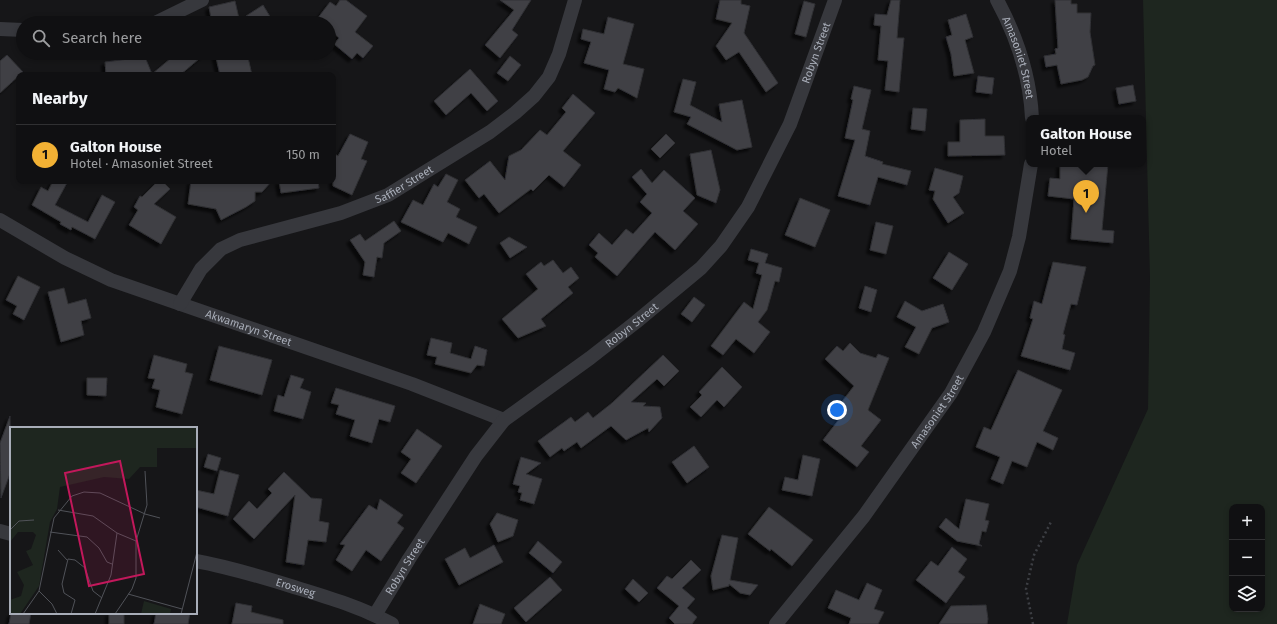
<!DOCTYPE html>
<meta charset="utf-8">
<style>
:root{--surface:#101012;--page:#19191b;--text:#f1f3f6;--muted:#9c9d9f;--line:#303032;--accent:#f2b134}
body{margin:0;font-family:"Fira Sans",sans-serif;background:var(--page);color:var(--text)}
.controls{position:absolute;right:12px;bottom:12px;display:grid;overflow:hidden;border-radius:8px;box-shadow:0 2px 6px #0003}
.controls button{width:36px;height:36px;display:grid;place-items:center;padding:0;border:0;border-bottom:1px solid var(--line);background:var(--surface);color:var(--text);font:20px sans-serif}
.you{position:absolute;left:837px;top:410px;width:14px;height:14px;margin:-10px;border:3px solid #fff;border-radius:50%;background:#1a73e8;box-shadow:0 0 0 6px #1a73e833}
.badge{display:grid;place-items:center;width:26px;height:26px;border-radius:50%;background:var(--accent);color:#111;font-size:13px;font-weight:700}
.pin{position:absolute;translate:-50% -33px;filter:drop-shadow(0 1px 2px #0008)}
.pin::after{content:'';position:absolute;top:21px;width:14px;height:12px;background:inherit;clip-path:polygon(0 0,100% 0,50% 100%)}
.popup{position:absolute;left:1026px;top:115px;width:120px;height:52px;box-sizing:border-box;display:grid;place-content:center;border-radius:8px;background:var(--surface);filter:drop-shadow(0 1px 3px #0005);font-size:13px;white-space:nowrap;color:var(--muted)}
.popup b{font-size:15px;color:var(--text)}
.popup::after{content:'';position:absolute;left:50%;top:100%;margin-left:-8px;border:8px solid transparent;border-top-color:var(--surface)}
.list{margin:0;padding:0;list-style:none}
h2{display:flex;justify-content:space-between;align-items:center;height:52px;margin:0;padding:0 16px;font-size:17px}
h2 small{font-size:13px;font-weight:400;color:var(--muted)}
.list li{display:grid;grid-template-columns:26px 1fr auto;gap:12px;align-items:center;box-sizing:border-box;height:60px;padding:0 16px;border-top:1px solid var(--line)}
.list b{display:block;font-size:15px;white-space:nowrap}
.list p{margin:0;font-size:13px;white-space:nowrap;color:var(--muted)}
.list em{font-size:13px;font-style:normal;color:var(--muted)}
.icon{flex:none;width:22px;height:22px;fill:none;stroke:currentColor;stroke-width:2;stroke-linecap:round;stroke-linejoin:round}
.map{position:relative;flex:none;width:1277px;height:624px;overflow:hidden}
.search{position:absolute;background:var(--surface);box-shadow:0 2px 6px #0003;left:16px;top:16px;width:320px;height:44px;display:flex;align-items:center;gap:10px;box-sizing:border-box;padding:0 14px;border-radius:22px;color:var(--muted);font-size:15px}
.panel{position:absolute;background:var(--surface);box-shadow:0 2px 6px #0003;left:16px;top:72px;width:320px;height:112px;border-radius:8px}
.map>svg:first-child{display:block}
.green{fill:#1e261f;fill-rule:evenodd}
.building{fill:#404145;stroke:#303034;filter:url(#shadow)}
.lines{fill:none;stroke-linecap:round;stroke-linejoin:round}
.path{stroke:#3d3f44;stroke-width:2.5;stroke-dasharray:2 3;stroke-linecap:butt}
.minor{stroke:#37383d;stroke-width:14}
.labels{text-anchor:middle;stroke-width:3;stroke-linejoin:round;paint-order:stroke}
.street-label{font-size:11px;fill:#a8adb8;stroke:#111113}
.inset-road{fill:none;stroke:#505258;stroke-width:1}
.view{fill:#c2185b;fill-opacity:0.15;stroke:#c2185b;stroke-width:2}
.inset-edge{fill:none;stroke:#a8adb8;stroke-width:2}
</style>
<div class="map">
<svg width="1277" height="624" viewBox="0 0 1277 624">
<defs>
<filter id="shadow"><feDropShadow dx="-3.5" dy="3.5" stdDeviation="1" flood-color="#0009"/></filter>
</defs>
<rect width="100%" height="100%" fill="#161618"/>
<!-- green -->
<path class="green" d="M1143 0H1277V624H1067L1077 565 1148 409 1150 278ZM1232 507H1262V609H1232Z"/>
<!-- building -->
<g class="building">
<polygon points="340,0 346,0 367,16 355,32 373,46 363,58 357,53 352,59 334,44 339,38 329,29 329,23 314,23 330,2 336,6"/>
<polygon points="500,0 531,0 512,30 518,35 500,58 485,45 514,10"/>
<polygon points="720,0 741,0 741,4 750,6 744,33 778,83 766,92 739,52 726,60 716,46 732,23 716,19"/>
<polygon points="891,0 900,0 897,38 904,38 899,92 885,90 888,61 878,60 881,26 874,25 875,14 887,15"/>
<polygon points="1055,0 1071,0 1071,4 1077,4 1077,13 1091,13 1090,32 1095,65 1093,66 1088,77 1082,80 1061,84 1057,65 1046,67 1044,56 1056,54 1055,49 1058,48"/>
<polygon points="235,1 240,23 212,23 209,7"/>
<polygon points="804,1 815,4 806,37 795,34"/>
<polygon points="263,5 274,23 250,23 246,16"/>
<polygon points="966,14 973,37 965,40 974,73 954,76 951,54 946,37 952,35 948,20"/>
<polygon points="608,17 634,24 623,64 644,69 637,98 618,88 615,92 604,89 609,70 584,63 591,42 581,39 583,29 604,34"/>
<polygon points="177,53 206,53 180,75 106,75 105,62 145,57 152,74"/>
<polygon points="215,53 247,53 252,75 220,75"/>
<polygon points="7,55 23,72 0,93 0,61"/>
<polygon points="510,56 521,65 508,81 497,73"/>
<polygon points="470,69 498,101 487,111 471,93 446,115 434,101"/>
<polygon points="978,76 994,78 992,94 976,92"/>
<polygon points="683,79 696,82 690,105 722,122 719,104 742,100 752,147 737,150 687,124 691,117 674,112"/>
<polygon points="1133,85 1136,101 1119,104 1116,88"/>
<polygon points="854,86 871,90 862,129 870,131 865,156 883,162 882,164 911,171 907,185 878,177 870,205 838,196 855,140 845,138 853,100 851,99"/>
<polygon points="573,94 595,113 563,151 581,165 564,187 549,175 533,191 531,189 499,213 484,194 479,198 465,180 490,161 505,180 509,156 521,150 540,130 547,135 566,112 562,108"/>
<polygon points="913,108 927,109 925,131 911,129"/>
<polygon points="985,119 985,136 1004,136 1005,155 948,156 948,142 960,142 960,120"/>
<polygon points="350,134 368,142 361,159 367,161 352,195 333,186 333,153 338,156"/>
<polygon points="666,134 675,143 660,158 651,149"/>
<polygon points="711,150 720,190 716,203 697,195 690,154"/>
<polygon points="1060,164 1108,164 1102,230 1114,231 1113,243 1071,239 1074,199 1048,196 1050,178 1060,179"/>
<polygon points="935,168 963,176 959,193 953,197 964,213 948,223 933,199 935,191 929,190"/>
<polygon points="641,169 652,183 664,170 695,198 683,211 698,224 675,250 655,232 617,276 595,257 598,253 589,245 599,233 612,245 626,229 633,234 652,213 640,202 647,194 632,177"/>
<polygon points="446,174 458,180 447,202 460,209 456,217 477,227 469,244 448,233 443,242 401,222 413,200 423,205 434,184 438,187"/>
<polygon points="53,181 68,181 55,205 88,222 102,195 115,202 95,239 72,227 71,230 60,224 61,222 32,205 41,187 48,191"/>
<polygon points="158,181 162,181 170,189 154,204 176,217 161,244 129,225 138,210 134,207 140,196 142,197"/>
<polygon points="191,181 272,181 262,192 255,192 255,201 246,207 221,220 216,209 188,204"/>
<polygon points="279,181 318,181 319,188 281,193"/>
<polygon points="800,198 830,210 815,247 785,235"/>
<polygon points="394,221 401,231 384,243 382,258 377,257 374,277 363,275 365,262 350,240 360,234 365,241"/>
<polygon points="876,222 893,226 886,254 870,250"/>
<polygon points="509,237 527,247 510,258 500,243"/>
<polygon points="751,249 768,254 765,263 782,268 779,282 775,281 767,310 758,322 770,332 754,353 736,339 723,355 711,346 744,302 753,309 762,275 756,273 759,263 748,260"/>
<polygon points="949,252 968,264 952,290 933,278"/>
<polygon points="553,260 563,273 571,267 579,278 568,287 573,293 541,319 546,326 518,338 502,319 538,289 526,274 541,262 544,266"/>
<polygon points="1053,262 1086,267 1077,305 1071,304 1063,334 1065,335 1062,349 1075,353 1070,370 1021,356 1033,319 1030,318 1034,301 1042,304"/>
<polygon points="18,276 40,287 24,320 13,314 17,306 6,300"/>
<polygon points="865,286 877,290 871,312 859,308"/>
<polygon points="64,288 68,304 86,299 91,318 81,321 84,335 61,342 48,292"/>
<polygon points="694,297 705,305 692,322 681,314"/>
<polygon points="905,301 922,311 943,304 949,322 932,328 919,354 905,347 916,327 897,317"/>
<polygon points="431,338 452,343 450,353 471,359 475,346 487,350 484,366 477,365 471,373 435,364 437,357 427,355"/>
<polygon points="850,343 860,353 876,358 878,354 889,358 868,410 881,420 861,446 869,452 857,467 823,440 840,418 833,413 854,386 825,359 837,346 843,351"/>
<polygon points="219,346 272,360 262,395 210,380"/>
<polygon points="154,355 187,364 185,372 193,374 182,414 156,407 160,390 152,388 155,379 148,378"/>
<polygon points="663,355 679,371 664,386 657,379 631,402 646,403 643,406 660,407 662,418 649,432 648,428 626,440 611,426 581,448 577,442 564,451 562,448 550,457 538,441 571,417 575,422 588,412 593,418 612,403"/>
<polygon points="722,367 742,387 724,407 717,400 701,417 690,407 702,395 699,392"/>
<polygon points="1018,370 1062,390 1043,431 1058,438 1053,450 1037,442 1027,467 1012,461 1003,484 991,479 1000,457 976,447 984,427 991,430"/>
<polygon points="291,375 304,379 300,388 311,392 303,419 274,411 278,395 284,397"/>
<polygon points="87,378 107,378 106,396 87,395"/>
<polygon points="336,388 395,406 390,422 379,419 372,443 350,436 355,420 336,414 339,405 331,403"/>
<polygon points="10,416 11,471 1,498 0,443"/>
<polygon points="417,429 442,446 416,483 401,473 411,459 401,452"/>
<polygon points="694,446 709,467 687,483 672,462"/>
<polygon points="208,454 221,458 217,471 204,467"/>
<polygon points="803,455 820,459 812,496 782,490 785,477 798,480"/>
<polygon points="521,457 541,463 526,474 542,479 534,504 520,500 522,493 518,492 520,486 513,484"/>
<polygon points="220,470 239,475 228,516 196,507 196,490 214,494"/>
<polygon points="284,472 311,498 322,499 319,521 329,523 326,542 308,540 304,565 286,562 295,495 254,539 233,519 249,501 257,509 272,493 268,489"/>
<polygon points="380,499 403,515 397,523 404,528 381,561 366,550 352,571 336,560 345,545 340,544 369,505 377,510"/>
<polygon points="966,499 989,504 985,520 989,521 986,532 982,531 979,544 982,546 957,541 939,527 946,518 959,529"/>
<polygon points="769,507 813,540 792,566 771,549 770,551 748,534"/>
<polygon points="497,513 518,520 513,536 498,542 490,524"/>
<polygon points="722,535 738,538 730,580 758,585 750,595 740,593 729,584 729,586 713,590 711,576"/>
<polygon points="538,541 562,562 553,573 529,553"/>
<polygon points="494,545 503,562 459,585 445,559 465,548 470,558"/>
<polygon points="952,547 967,559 958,572 965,577 946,603 916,580 931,561 938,566"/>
<polygon points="691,560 701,570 682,588 695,599 687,608 697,617 692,624 675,624 669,618 679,606 657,588 667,576 672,579"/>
<polygon points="550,577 562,590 526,622 514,608"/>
<polygon points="633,579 648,593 639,602 625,589"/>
<polygon points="867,583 882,590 874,609 884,612 878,624 849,624 851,618 828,608 836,590 859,600"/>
<polygon points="236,603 252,606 251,612 283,620 283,624 232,624"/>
<polygon points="480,604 505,614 501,624 473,624"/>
<polygon points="986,605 988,619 987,624 939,624 951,606"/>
<polygon points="11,613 31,613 29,624 9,624"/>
<rect x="109" y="613" width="15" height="11"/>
<polygon points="156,613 190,613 188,624 154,624"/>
</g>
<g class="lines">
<!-- path -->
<polyline class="path" points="1033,624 1026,589 1034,555 1052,520"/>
<!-- minor -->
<g class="minor">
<path id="s1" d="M997 0C1017 37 1030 76 1032 118"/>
<polyline points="155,23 202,0"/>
<polyline points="0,29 23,30"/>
<path id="s2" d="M0 220 65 258 111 280 412 384 504 420"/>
<path id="s3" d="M180 304 201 269 221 249 240 240 341 213 388 195 490 132 515 113 534 96 549 77 559 54 575 0"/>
<polyline points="0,531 11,534"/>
<path id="s4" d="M196 561C229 567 262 577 294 587 327 597 361 607 392 624"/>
<path id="s5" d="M375 615 409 559 476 456 504 420 590 358 636 322 701 268 721 246 748 207 790 124 835 0"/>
<path id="s6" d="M776 624 864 516 951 393 984 332 1010 271 1019 237 1031 164"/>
</g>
</g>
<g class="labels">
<!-- street labels -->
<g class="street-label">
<text dy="4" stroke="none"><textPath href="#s5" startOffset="729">Robyn Street</textPath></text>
<text dy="4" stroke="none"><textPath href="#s1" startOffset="62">Amasoniet Street</textPath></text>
<text dy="4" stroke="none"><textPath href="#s3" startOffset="264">Saffier Street</textPath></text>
<text dy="4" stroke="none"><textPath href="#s5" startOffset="393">Robyn Street</textPath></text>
<text dy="4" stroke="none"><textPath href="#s2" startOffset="272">Akwamaryn Street</textPath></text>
<text dy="4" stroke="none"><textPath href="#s6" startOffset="267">Amasoniet Street</textPath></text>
<text dy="4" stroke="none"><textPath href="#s5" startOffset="57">Robyn Street</textPath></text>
<text dy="4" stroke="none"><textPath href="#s4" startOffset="103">Erosweg</textPath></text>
</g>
</g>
<!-- overview -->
<g transform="translate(10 427)">
<rect width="187" height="187" fill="#161618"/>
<path d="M0 0H187V21H147V40H130L119 52 94 50 50 60 47 82 40 95 29 159 10 187H0V173L11 169 14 158 7 145 23 138 16 124 21 122 26 108 23 105H8L0 115ZM134 174 161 182 160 187H131Z" fill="#1e261f"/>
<path class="inset-road" d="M48 83 83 89 107 106 126 114M0 103 9 94 24 93M40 105 77 110 89 121 97 135 102 137M48 123 57 133M29 164 42 177 47 187M118 167 172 182M13 187 29 164 44 91 62 69 74 65 90 66 135 87 150 91M61 187 65 173 54 166 52 157 58 132 65 133 75 141 83 164 92 171M85 187 101 148 107 106M105 187 122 162 126 151V114L137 78 135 44M171 187 187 125"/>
<path class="view" d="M110 34 134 147 79 159 55 46Z"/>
<rect width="187" height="187" class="inset-edge"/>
</g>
</svg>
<div class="controls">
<button>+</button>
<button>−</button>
<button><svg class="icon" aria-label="layers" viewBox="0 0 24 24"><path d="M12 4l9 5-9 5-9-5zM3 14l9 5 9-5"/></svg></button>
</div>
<div class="you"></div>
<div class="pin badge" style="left:1086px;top:213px">1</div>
<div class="popup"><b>Galton House</b>Hotel</div>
<div class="search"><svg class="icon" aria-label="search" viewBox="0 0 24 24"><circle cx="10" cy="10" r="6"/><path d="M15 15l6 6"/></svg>Search here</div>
<section class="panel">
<h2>Nearby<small></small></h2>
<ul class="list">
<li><span class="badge">1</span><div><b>Galton House</b><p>Hotel · Amasoniet Street</p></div><em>150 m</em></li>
</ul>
</section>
</div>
